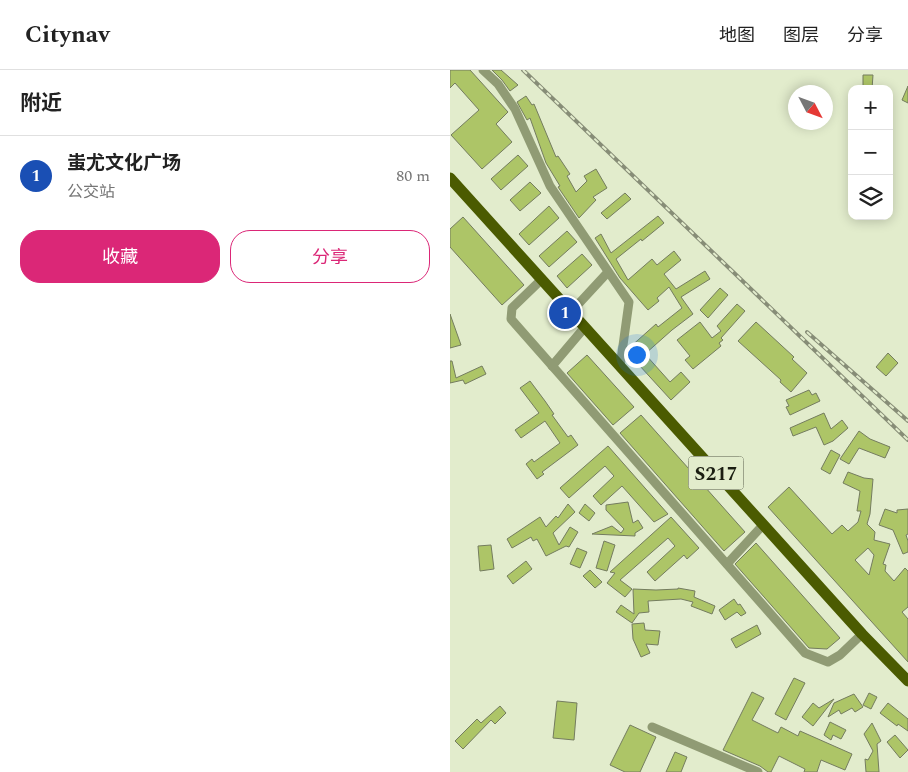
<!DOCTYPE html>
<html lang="zh">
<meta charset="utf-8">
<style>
:root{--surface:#fff;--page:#f6f6f6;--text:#222;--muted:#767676;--line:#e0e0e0;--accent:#db2777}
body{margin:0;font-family:Spectral,"Noto Sans SC",serif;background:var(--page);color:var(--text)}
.controls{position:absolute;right:15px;top:15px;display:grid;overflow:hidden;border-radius:10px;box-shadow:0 2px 12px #0003}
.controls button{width:45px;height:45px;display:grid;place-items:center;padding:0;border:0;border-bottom:1px solid var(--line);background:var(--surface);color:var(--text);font:25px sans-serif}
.compass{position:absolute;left:338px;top:15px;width:45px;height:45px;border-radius:50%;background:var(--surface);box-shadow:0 2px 12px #0003;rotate:131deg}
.you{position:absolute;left:186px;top:284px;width:18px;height:18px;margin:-12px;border:4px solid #fff;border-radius:50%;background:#1a73e8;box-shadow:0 0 0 8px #1a73e833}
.badge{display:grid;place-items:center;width:32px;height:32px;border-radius:50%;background:var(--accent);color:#fff;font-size:16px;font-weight:700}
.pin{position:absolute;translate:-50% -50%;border:2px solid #fff;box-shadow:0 1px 5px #0006}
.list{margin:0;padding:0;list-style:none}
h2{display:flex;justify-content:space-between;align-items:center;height:65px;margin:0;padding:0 20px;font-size:21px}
h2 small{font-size:16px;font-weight:400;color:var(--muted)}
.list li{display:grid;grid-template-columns:32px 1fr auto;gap:15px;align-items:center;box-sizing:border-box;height:80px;padding:0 20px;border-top:1px solid var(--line)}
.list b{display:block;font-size:19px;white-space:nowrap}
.list p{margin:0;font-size:16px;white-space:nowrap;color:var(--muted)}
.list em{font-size:16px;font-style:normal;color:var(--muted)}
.actions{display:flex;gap:10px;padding:15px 20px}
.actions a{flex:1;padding:11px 0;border:1px solid var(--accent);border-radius:20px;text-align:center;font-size:18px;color:var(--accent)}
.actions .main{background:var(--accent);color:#fff}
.icon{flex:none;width:28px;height:28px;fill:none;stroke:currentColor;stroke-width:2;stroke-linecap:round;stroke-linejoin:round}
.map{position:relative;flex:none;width:458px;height:702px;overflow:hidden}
header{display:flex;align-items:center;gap:30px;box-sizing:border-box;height:70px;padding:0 25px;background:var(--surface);border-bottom:1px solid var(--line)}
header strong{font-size:24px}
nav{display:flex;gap:28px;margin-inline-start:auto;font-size:18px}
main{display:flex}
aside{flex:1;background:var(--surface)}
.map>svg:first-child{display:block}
.building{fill:#adc567;stroke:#747c5f;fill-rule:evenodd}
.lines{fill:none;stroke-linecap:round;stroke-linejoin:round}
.minor{stroke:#909b74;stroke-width:9}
.major{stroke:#4b5b01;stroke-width:11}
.rail-casing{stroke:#878d77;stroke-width:4}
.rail{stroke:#e2eccc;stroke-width:2;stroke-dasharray:5.5;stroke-linecap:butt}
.labels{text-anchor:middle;stroke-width:4.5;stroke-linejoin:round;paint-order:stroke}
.shield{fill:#e2eccc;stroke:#565b49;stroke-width:1}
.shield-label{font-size:19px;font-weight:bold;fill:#1a1d11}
</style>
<header>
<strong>Citynav</strong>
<nav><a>地图</a><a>图层</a><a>分享</a></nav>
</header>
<main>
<aside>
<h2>附近<small></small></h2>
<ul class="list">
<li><span class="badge" style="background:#1a4fb4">1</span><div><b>蚩尤文化广场</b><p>公交站</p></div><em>80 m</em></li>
</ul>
<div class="actions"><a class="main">收藏</a><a>分享</a></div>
</aside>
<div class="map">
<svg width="458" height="702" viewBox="0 0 458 702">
<rect width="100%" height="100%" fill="#e2eccc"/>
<!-- building -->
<g class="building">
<polygon points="0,0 20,0 58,42 46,54 62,72 32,99 1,65 29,40 5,13 0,18"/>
<polygon points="42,0 51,0 68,15 60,21 52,10"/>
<polygon points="413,5 423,5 422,19 413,19"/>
<polygon points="458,16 458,33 452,30"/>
<polygon points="76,26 82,35 84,34 106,87 108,86 120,104 117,106 126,122 137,111 134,106 146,99 157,118 143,127 146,130 129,148 108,117 110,116 96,93 80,48 77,50 67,32"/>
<polygon points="68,85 78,96 51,120 41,109"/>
<polygon points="80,112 91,123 70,141 60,130"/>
<polygon points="175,123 181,129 157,149 151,143"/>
<polygon points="99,136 109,148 79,175 69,164"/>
<polygon points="208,146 214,153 192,171 191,169 166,189 178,210 202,189 207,195 224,181 231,190 214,204 226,219 255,201 260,209 231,227 243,244 222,260 195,284 220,312 231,302 240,312 221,330 178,283 179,278 206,254 208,257 232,238 219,217 207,228 209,231 198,240 170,208 145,168 151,164 161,183"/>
<polygon points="13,147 74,215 52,235 0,177 0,159"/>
<polygon points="117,161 127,172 99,197 89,186"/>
<polygon points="132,184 142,195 117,218 107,206"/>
<polygon points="270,218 278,225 258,248 250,240"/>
<polygon points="287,234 295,241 271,268 273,270 269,273 271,276 243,299 235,290 240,286 227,270 250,252 262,268 271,261 267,256"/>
<polygon points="0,244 11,275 0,278"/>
<polygon points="306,252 344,287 342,289 357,303 341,322 330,312 331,310 288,271"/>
<polygon points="438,283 448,293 436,306 426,297"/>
<polygon points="137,285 184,337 163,355 117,303"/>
<polygon points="0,291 2,291 6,308 32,296 36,304 15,314 13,310 0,313"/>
<polygon points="80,311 95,331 104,344 102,345 118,367 121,365 128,375 92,402 94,404 87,409 76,394 82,389 84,392 110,373 95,351 71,368 65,360 89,343 70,318"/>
<polygon points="359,320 362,325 366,323 370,331 340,345 336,337 339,336 336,330"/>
<polygon points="374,343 381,359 392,350 398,358 383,371 374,375 366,357 343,366 340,358"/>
<polygon points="191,345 295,462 274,481 170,363"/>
<polygon points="409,361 420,369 440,377 435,388 409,378 399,394 390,389"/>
<polygon points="158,376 195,418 218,444 204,452 172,416 151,435 143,426 164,406 155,396 119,428 110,418"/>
<polygon points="381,380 390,385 380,404 371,399"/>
<path d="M398 402 414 408 423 409 420 444 417 454 425 462 424 470 440 474 433 494 436 495 435 501 444 511 455 498 458 501V537L452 542 458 549V592L318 437 339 417 382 464 392 455 398 461 408 452 411 441H407L410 421 393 413ZM418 478 424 485 419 505 405 490Z"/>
<polygon points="178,432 183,453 188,450 193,458 185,463 185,466 142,464 162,456 171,463 174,459 156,440 156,435"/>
<polygon points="118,434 125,442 103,463 109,475 120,457 128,462 119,477 116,476 96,486 87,469 83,471 81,467 62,478 57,469 90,447 96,457 106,446 108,448"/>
<polygon points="135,434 145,443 139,451 129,443"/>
<polygon points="435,439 447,443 447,440 458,439 458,464 456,465 458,471 458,482 453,484 443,460 429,455"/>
<polygon points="221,447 249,478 237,489 234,485 205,511 197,502 225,476 218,468 170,510 182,519 175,527 157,513 165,503 160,502"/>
<polygon points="154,471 165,475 157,501 146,498"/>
<polygon points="306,473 390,568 377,579 359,578 285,494"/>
<polygon points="41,475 44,499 30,501 28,476"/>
<polygon points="127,478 137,482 130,498 120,494"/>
<polygon points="76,491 82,499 63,514 57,506"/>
<polygon points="140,500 152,512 145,518 133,506"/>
<polygon points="228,518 245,521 244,527 265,536 262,544 241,536 243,532 231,529 198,531 199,542 189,543 182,553 166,542 171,535 184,544 183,519 206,520 228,519"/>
<polygon points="284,529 288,535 290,534 296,543 291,546 287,542 275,550 269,540"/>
<polygon points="194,553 195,560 210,561 208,575 196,574 200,583 191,587 183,569 182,554"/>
<polygon points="307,555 311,564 286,578 281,569"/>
<polygon points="344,608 355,613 336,650 325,644"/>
<polygon points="302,622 314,628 302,650 328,663 331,657 348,666 350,661 402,684 395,700 371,690 367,702 354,702 355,699 329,686 321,702 318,702 310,696 273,680"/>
<polygon points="419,623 427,627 421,639 413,635"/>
<polygon points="404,624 413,637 405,642 402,638 391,644 389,640 378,647 384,633"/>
<polygon points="384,629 363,656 352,647 363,633 369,638"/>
<polygon points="107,631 127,633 124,670 103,668"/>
<polygon points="438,633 458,649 458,661 448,654 447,656 430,643"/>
<polygon points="50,636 56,643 45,654 41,650 13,679 5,671 27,649 31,653"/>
<polygon points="380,652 396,660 391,669 383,665 381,670 374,665"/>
<polygon points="422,653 431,671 427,674 429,702 416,702 415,689 418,690 423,681 414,664"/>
<polygon points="180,655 206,667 190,702 175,702 160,695"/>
<polygon points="445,665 458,680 450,688 437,672"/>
<polygon points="225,682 237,687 231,702 216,702"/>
</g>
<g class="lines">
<!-- minor -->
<g class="minor">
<polyline points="33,0 48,14 65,39 100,116 179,232 170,297"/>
<polyline points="92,209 62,238 61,249 355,583 378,592 390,585 412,564"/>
<polyline points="121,242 158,202"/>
<polyline points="102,296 135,257"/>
<polyline points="277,494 313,455"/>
<polyline points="202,657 308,702"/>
</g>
<!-- major -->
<polyline class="major" points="0,108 412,564 458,611"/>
<defs>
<g id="rail">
<polyline points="73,0 458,370"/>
<polyline points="357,262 458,351"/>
</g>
</defs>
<!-- rail casing -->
<use href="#rail" class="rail-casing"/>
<!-- rail -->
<use href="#rail" class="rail"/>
</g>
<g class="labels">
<!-- shield labels -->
<rect class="shield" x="238.5" y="386.5" width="55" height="33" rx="4"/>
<g class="shield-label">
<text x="266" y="410">S217</text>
</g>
</g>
</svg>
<div class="controls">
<button>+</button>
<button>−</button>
<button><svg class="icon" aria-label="layers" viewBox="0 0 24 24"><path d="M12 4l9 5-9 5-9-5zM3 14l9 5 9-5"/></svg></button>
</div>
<svg class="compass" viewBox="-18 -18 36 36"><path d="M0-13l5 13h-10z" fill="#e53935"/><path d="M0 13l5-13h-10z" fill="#767676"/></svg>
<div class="you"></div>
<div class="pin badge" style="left:115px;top:243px;background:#1a4fb4">1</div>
</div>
</main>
